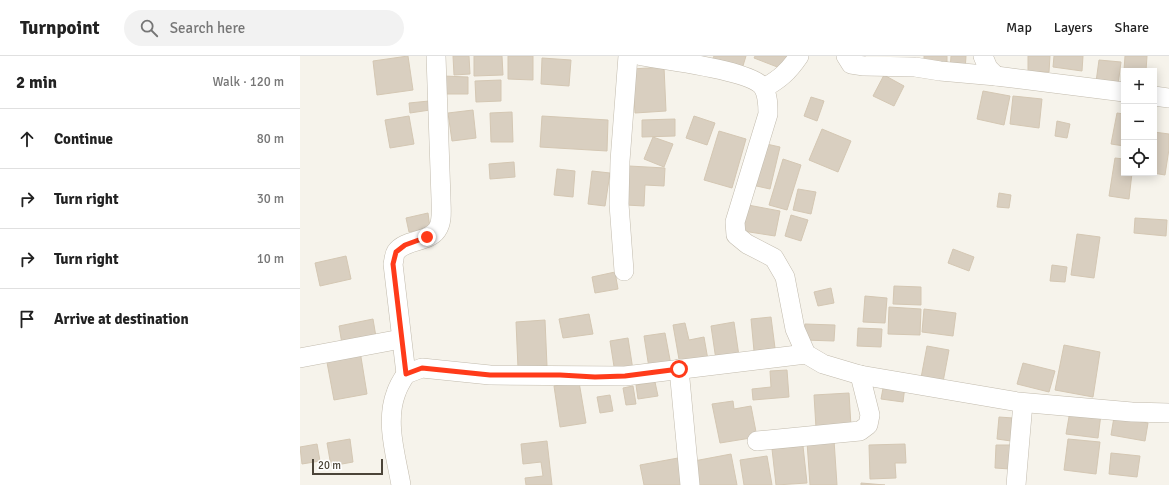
<!DOCTYPE html>
<meta charset="utf-8">
<style>
:root{--surface:#fff;--page:#f2f2f2;--text:#222;--muted:#767676;--line:#e0e0e0}
body{margin:0;font-family:Signika,sans-serif;background:var(--page);color:var(--text)}
.controls{position:absolute;right:12px;top:12px;display:grid;overflow:hidden;border-radius:0px;box-shadow:0 2px 10px #0003}
.controls button{width:36px;height:36px;display:grid;place-items:center;padding:0;border:0;border-bottom:1px solid var(--line);background:var(--surface);color:var(--text);font:20px sans-serif}
.scale{position:absolute;left:12px;bottom:10px;width:71px;box-sizing:border-box;padding-left:4px;border:2px solid #4b4438;border-top:0;font-size:11px;line-height:14px;white-space:nowrap;color:#4b4438;-webkit-text-stroke:3px #fff;paint-order:stroke}
.stop{position:absolute;width:12px;height:12px;margin:-9px;border:3px solid #ff3b1a;border-radius:50%;background:#fff}
.stop.end{background:#ff3b1a;border-color:#fff;box-shadow:0 1px 4px #0008}
.list{margin:0;padding:0;list-style:none}
h2{display:flex;justify-content:space-between;align-items:center;height:52px;margin:0;padding:0 16px;font-size:17px}
h2 small{font-size:13px;font-weight:400;color:var(--muted)}
.list li{display:grid;grid-template-columns:26px 1fr auto;gap:12px;align-items:center;box-sizing:border-box;height:60px;padding:0 16px;border-top:1px solid var(--line)}
.list b{display:block;font-size:15px;white-space:nowrap}
.list em{font-size:13px;font-style:normal;color:var(--muted)}
.icon{flex:none;width:22px;height:22px;fill:none;stroke:currentColor;stroke-width:2;stroke-linecap:round;stroke-linejoin:round}
.map{position:relative;flex:none;width:869px;height:429px;overflow:hidden}
header{display:flex;align-items:center;gap:24px;box-sizing:border-box;height:56px;padding:0 20px;background:var(--surface);border-bottom:1px solid var(--line)}
header strong{font-size:19px}
nav{display:flex;gap:22px;margin-inline-start:auto;font-size:14px}
.search{width:280px;height:36px;background:var(--page);display:flex;align-items:center;gap:10px;box-sizing:border-box;padding:0 14px;border-radius:22px;color:var(--muted);font-size:15px}
main{display:flex}
aside{flex:1;background:var(--surface)}
.map>svg:first-child{display:block}
.building{fill:#d9cfc0;stroke:#d4c7b3}
.lines{fill:none;stroke-linecap:round;stroke-linejoin:round}
.minor-casing{stroke:#c2bbad;stroke-width:20}
.minor{stroke:#fff;stroke-width:19}
.route{stroke:#ff3b1a;stroke-width:5}
</style>
<header>
<strong>Turnpoint</strong>
<div class="search"><svg class="icon" aria-label="search" viewBox="0 0 24 24"><circle cx="10" cy="10" r="6"/><path d="M15 15l6 6"/></svg>Search here</div>
<nav><a>Map</a><a>Layers</a><a>Share</a></nav>
</header>
<main>
<aside>
<h2>2 min<small>Walk · 120 m</small></h2>
<ul class="list">
<li><svg class="icon" aria-label="ahead" viewBox="0 0 24 24"><path d="M12 20V5M6 11l6-6 6 6"/></svg><div><b>Continue</b></div><em>80 m</em></li>
<li><svg class="icon" aria-label="right" viewBox="0 0 24 24"><path d="M7 20v-9h11M14 6l5 5-5 5"/></svg><div><b>Turn right</b></div><em>30 m</em></li>
<li><svg class="icon" aria-label="right" viewBox="0 0 24 24"><path d="M7 20v-9h11M14 6l5 5-5 5"/></svg><div><b>Turn right</b></div><em>10 m</em></li>
<li><svg class="icon" aria-label="arrive" viewBox="0 0 24 24"><path d="M6 21V4h12l-3 4 3 4H6"/></svg><div><b>Arrive at destination</b></div></li>
</ul>
</aside>
<div class="map">
<svg width="869" height="429" viewBox="0 0 869 429">
<rect width="100%" height="100%" fill="#f6f3eb"/>
<!-- building -->
<g class="building">
<polygon points="108,0 113,34 77,39 73,5"/>
<polygon points="153,0 169,0 170,18 154,19"/>
<polygon points="174,0 202,0 203,19 174,20"/>
<polygon points="208,0 233,0 233,24 208,23"/>
<polygon points="414,0 446,0 442,13 412,4"/>
<polygon points="455,0 490,0 485,14 454,2"/>
<polygon points="624,0 647,0 647,14 624,13"/>
<polygon points="651,0 666,0 665,15 650,14"/>
<polygon points="728,0 750,0 749,16 728,16"/>
<polygon points="754,0 783,0 782,15 753,11"/>
<polygon points="825,0 847,0 846,15 824,14"/>
<polygon points="242,2 271,4 269,30 241,28"/>
<polygon points="799,4 821,6 818,29 796,26"/>
<polygon points="364,11 366,55 335,57 332,13"/>
<polygon points="584,19 604,30 594,50 573,40"/>
<polygon points="143,20 168,21 168,38 143,38"/>
<polygon points="201,24 201,45 176,46 175,25"/>
<polygon points="683,35 710,40 704,69 677,63"/>
<polygon points="713,40 742,43 739,72 710,68"/>
<polygon points="511,41 524,45 517,65 504,60"/>
<polygon points="129,45 130,54 110,57 109,47"/>
<polygon points="173,54 176,82 152,85 148,57"/>
<polygon points="212,56 213,86 191,86 190,57"/>
<polygon points="817,57 824,58 824,90 811,88"/>
<polygon points="109,60 114,88 90,92 85,64"/>
<polygon points="242,60 308,64 307,95 240,91"/>
<polygon points="394,60 415,67 407,89 386,82"/>
<polygon points="375,63 375,80 342,81 342,64"/>
<polygon points="757,65 770,68 767,82 755,80"/>
<polygon points="522,73 551,85 538,116 509,104"/>
<polygon points="419,75 446,83 432,132 404,124"/>
<polygon points="854,76 869,78 869,93 865,119 853,117"/>
<polygon points="353,81 373,88 364,111 344,103"/>
<polygon points="462,87 480,91 470,133 452,129"/>
<polygon points="815,102 824,103 824,117 832,117 829,143 809,140"/>
<polygon points="483,103 501,109 487,154 469,149"/>
<polygon points="214,106 215,121 190,123 189,108"/>
<polygon points="329,110 365,112 364,130 345,129 344,150 326,149"/>
<polygon points="257,113 275,115 273,141 254,139"/>
<polygon points="292,115 310,117 305,150 288,148"/>
<polygon points="498,133 516,136 511,158 493,154"/>
<polygon points="699,137 711,139 709,152 697,151"/>
<polygon points="448,149 480,155 475,180 443,175"/>
<polygon points="128,157 130,172 109,176 106,162"/>
<polygon points="491,159 508,164 501,185 485,180"/>
<polygon points="835,162 867,164 866,180 834,177"/>
<polygon points="777,178 800,181 794,222 771,219"/>
<polygon points="653,193 674,201 669,215 648,207"/>
<polygon points="46,200 51,223 20,230 15,207"/>
<polygon points="752,209 767,211 765,226 750,225"/>
<polygon points="315,216 318,233 295,237 292,221"/>
<polygon points="594,230 621,231 621,249 593,248"/>
<polygon points="531,232 534,247 518,250 514,236"/>
<polygon points="565,240 587,242 585,267 563,266"/>
<polygon points="589,251 621,253 620,279 588,278"/>
<polygon points="624,253 656,257 653,280 622,276"/>
<polygon points="289,258 293,278 263,282 259,263"/>
<polygon points="471,261 475,292 454,295 451,263"/>
<polygon points="73,263 76,281 42,288 39,270"/>
<polygon points="245,264 247,310 218,312 216,266"/>
<polygon points="434,266 439,300 416,304 411,270"/>
<polygon points="385,267 389,284 404,281 408,304 380,309 373,269"/>
<polygon points="505,268 535,269 534,285 504,284"/>
<polygon points="558,272 582,273 581,291 557,290"/>
<polygon points="365,277 371,309 349,312 344,280"/>
<polygon points="328,282 333,314 315,317 310,285"/>
<polygon points="764,289 800,296 793,341 755,334"/>
<polygon points="627,290 649,294 643,326 621,322"/>
<polygon points="60,295 67,338 34,344 26,301"/>
<polygon points="723,307 755,315 749,336 717,328"/>
<polygon points="487,314 489,341 453,344 452,333 471,331 470,315"/>
<polygon points="279,326 286,367 260,371 254,330"/>
<polygon points="355,326 358,340 338,343 336,329"/>
<polygon points="584,327 605,330 603,346 581,343"/>
<polygon points="333,330 336,348 326,349 323,332"/>
<polygon points="549,337 551,370 516,372 514,339"/>
<polygon points="310,339 313,355 300,357 297,341"/>
<polygon points="433,345 434,353 451,350 457,381 420,387 412,348"/>
<polygon points="770,355 801,358 798,382 766,378"/>
<polygon points="699,361 713,362 711,385 697,383"/>
<polygon points="814,361 848,367 845,385 811,379"/>
<polygon points="50,383 53,406 31,410 27,387"/>
<polygon points="768,383 800,386 796,418 764,414"/>
<polygon points="534,384 537,429 510,429 507,386"/>
<polygon points="247,385 252,429 226,429 225,422 243,420 241,406 223,408 221,388"/>
<polygon points="17,388 20,405 2,408 0,391"/>
<polygon points="605,388 606,407 595,407 596,422 570,423 569,389"/>
<polygon points="696,389 711,389 710,413 695,412"/>
<polygon points="503,390 507,427 476,429 472,393"/>
<polygon points="811,397 840,400 837,421 809,418"/>
<polygon points="431,398 437,429 398,429 394,405"/>
<polygon points="467,400 472,429 444,429 440,404"/>
<polygon points="378,402 382,429 344,429 340,409"/>
<polygon points="561,427 585,429 561,429"/>
</g>
<g class="lines">
<defs>
<g id="minor">
<path d="M341 0C365 4 450 14 463 31 468 39 468 49 468 58L435 166 436 179 447 188 474 202 485 221 495 273 506 298 523 308 560 319 718 346 832 356 869 357"/>
<polyline points="546,0 551,8 564,10 615,11 640,15 696,20 824,36"/>
<polyline points="683,0 688,12 696,20"/>
<path d="M464 32C480 23 488 16 499 0"/>
<polyline points="854,40 869,42"/>
<polyline points="324,215 319,148 320,105 328,0"/>
<polyline points="0,302 101,283"/>
<polyline points="379,313 390,429"/>
<path d="M106 318 93 208C94 205 94 199 96 196 105 183 128 187 137 174 143 166 141 152 141 143L136 0"/>
<polyline points="457,385 560,375 568,369 570,359 560,319"/>
<path d="M101 429C96 400 85 366 96 337 98 331 102 324 106 318L122 312 190 319 325 320 506 298"/>
<polyline points="716,429 723,347"/>
</g>
</defs>
<!-- minor casing -->
<use href="#minor" class="minor-casing"/>
<!-- minor -->
<use href="#minor" class="minor"/>
</g>
<g class="lines">
<!-- route -->
<polyline class="route" points="127,181 105,189 96,196 93,208 106,318 122,312 190,319 260,319 295,321 325,320 379,313"/>
</g>
</svg>
<div class="controls">
<button>+</button>
<button>−</button>
<button><svg class="icon" aria-label="locate" viewBox="0 0 24 24"><circle cx="12" cy="12" r="6"/><path d="M12 2v4M12 18v4M2 12h4M18 12h4"/></svg></button>
</div>
<div class="scale">20 m</div>
<div class="stop" style="left:379px;top:313px"></div>
<div class="stop end" style="left:127px;top:181px"></div>
</div>
</main>
